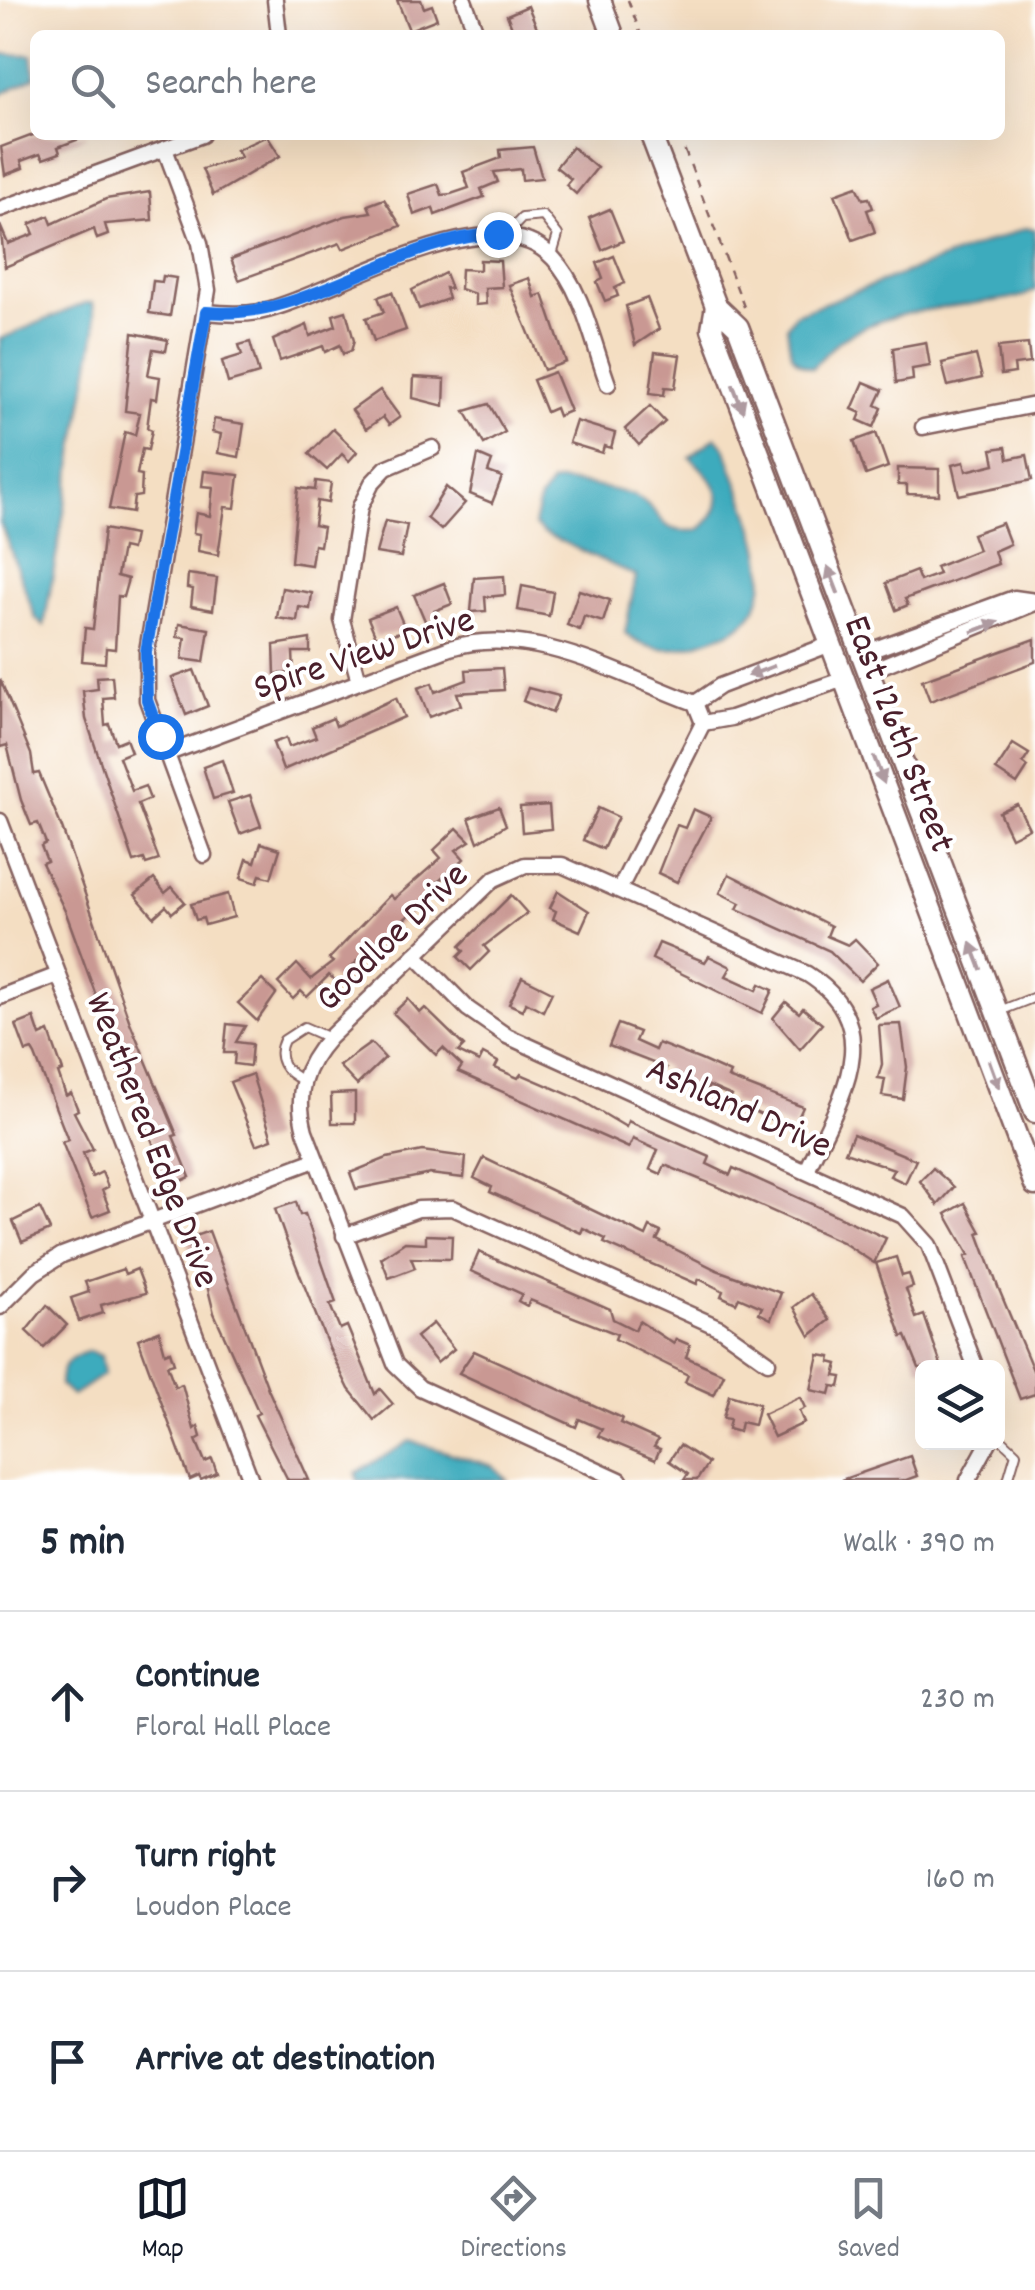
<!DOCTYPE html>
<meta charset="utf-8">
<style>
:root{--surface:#fff;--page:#f2f2f3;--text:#1f2937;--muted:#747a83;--line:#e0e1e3;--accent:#111827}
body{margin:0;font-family:Dekko,sans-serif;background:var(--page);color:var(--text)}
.controls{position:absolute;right:30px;bottom:30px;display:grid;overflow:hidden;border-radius:15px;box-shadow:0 10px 40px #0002}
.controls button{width:90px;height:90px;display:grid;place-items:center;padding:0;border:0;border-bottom:2px solid var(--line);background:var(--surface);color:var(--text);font:50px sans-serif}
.stop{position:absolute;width:30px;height:30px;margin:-22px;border:8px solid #1a73e8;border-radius:50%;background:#fff}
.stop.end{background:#1a73e8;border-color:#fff;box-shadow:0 2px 10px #0008}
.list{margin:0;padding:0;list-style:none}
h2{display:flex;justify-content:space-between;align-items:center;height:130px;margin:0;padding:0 40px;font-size:42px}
h2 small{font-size:32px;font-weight:400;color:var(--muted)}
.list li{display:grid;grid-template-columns:65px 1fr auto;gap:30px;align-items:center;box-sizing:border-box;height:180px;padding:0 40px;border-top:2px solid var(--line)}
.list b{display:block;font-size:38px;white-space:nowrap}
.list p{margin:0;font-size:32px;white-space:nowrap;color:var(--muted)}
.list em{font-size:32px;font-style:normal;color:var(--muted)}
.icon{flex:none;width:55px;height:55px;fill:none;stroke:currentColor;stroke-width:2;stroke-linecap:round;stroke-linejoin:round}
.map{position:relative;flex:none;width:1035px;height:1480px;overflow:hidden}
.search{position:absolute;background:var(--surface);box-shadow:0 10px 40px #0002;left:30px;right:30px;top:30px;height:110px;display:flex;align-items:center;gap:25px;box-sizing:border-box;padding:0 35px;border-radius:15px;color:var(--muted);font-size:38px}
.sheet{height:670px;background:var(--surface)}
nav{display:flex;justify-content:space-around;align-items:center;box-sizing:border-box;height:140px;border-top:2px solid var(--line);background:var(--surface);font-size:28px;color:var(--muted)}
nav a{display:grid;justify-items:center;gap:5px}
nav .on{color:var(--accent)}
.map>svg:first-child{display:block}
.water{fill:#3eabbd;stroke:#446574;stroke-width:2.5}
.building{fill:#c99893}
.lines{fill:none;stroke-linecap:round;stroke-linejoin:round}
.lane-casing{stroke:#866260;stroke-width:12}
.street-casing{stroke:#866260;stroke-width:19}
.secondary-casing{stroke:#866260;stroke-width:25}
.path{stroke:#866260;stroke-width:2.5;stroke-dasharray:8 8;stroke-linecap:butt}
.lane{stroke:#fff;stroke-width:8}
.street{stroke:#fff;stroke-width:14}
.secondary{stroke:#fff;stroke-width:20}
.oneway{fill:#ae9aa0}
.route{stroke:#1a73e8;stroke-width:12}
.labels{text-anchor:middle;stroke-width:8;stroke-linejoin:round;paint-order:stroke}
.street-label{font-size:38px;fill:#4a1f2b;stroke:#fff}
</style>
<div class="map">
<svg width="1035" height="1480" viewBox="0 0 1035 1480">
<rect width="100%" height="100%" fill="#fff"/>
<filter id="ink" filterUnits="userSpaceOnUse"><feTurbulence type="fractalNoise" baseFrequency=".01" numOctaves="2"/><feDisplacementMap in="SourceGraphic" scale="20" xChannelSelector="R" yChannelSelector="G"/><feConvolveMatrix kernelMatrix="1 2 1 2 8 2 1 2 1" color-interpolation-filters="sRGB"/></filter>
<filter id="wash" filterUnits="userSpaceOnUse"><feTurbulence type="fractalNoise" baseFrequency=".0048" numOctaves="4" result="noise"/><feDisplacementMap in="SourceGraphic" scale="40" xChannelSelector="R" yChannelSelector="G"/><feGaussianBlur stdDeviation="2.25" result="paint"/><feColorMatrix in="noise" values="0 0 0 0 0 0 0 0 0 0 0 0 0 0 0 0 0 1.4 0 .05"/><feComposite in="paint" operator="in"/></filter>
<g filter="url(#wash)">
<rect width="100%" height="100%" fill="#f4dec2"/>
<!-- water -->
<g class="water">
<polygon points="0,54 32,55 35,77 0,95"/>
<path d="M1026 228 1035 229V290L1024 296C964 308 893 305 840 340 830 348 821 359 812 368 788 362 790 348 787 326L795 314Z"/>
<polygon points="85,303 93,303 96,329 44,626 36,619 0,522 0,339"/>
<path d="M716 437 726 449C740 499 791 585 742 624 730 634 712 638 698 643 674 652 645 652 625 633L636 576 543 533 534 525 540 499 551 483C565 479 630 491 642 500 667 518 659 535 699 530 733 501 717 483 690 457Z"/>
<path d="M89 1351 101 1356 104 1374 72 1396 60 1385C59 1364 72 1357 89 1351Z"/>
<polygon points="410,1441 493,1466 507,1480 357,1480 356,1473"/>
</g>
<g id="blocks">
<!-- building -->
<g class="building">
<polygon points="397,0 421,0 424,8 432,5 437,19 409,30"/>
<polygon points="528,6 540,35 515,35 507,15"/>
<polygon points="33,135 86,135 87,136 58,147 60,153 43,159 40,154 21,161 23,168 5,175 1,147"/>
<polygon points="267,136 280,156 213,195 202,169 241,157 236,150"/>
<polygon points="533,147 542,178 522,180 521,169 494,172 498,182 481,189 484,197 435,215 433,208 414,215 408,194 438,184 442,195 451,194 469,188 463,172 501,158 500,150"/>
<polygon points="572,147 597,168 576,194 566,185 571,179 556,167"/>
<polygon points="857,186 863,199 869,198 873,208 867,210 875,232 853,240 835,194"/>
<polygon points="150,192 152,220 105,224 108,235 97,239 94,229 5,267 0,225 8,244 34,234 30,224 49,216 52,224 106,199"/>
<polygon points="384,199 401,226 343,249 340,243 239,280 231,259 345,216 371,212 368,205"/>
<polygon points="610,209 623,241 602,250 589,218"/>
<polygon points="614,256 625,283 615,288 618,296 605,301 597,282 603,279 597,263"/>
<polygon points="480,260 500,261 502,287 485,288 486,304 475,305 475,294 460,289 461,269 480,270"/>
<polygon points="445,273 451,289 445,288 448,299 419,309 412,290"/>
<polygon points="163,276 176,278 170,316 149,313 153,281 162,282"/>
<polygon points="529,278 535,297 543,294 566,362 544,370 509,285"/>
<polygon points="392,292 406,330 374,341 366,318 384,312 378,297"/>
<polygon points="647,298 659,329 635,345 626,306"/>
<polygon points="346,311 354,341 351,351 343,354 340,345 325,352 323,346 280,361 273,340 307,325 310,336 336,326 333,315"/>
<polygon points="133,333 168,340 166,351 153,349 148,375 160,377 157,399 151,398 147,428 152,430 148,450 142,449 137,474 142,475 141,496 134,497 132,513 109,509 125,432 135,435 140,413 125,411"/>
<polygon points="250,342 259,374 228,383 222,361 242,355 239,345"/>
<polygon points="926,342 930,366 912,369 913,380 896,383 893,348"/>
<polygon points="1028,344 1030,363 1014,365 1015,373 1001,375 998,347"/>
<polygon points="655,352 680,355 675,388 665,387 664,395 650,393"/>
<polygon points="976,355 982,378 948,386 942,363"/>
<polygon points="554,372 570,411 558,416 555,408 546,412 533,380"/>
<polygon points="414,377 445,379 444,406 413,398"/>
<polygon points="864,382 883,390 876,405 882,408 874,427 858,420 861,413 852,409"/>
<polygon points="380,390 400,417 389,425 383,417 366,429 352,410"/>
<polygon points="489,404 505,432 484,444 465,411"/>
<polygon points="650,406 665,422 639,445 625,429"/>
<polygon points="214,419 244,424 239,457 218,453 221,434 212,432"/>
<polygon points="576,421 615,433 611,448 604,446 602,453 569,443"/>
<polygon points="333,429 357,452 349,461 342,454 327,470 309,454"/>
<polygon points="876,433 888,467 866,475 854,441"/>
<polygon points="1006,447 1008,459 1027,455 1032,480 959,495 952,465 964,462 966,471 995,464 992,449"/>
<polygon points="478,455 492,461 488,472 502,477 492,503 470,494"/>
<polygon points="898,468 939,469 939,495 907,494 907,485 898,485"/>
<polygon points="204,471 239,475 235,508 225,507 218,555 198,551 200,534 193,533 196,513 210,516 213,487 202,486"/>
<polygon points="316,481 331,483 328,503 317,501 314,525 323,527 320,546 314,545 311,565 291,562 298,488 315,490"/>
<polygon points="446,487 465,503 441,530 427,518"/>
<polygon points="385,521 407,525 401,557 376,553"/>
<polygon points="1002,523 1010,544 994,551 998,564 905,599 908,605 896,610 886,583 916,571 920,581 939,574 936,567 978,550 972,534"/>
<polygon points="104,529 134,535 131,550 122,548 117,576 128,579 123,597 118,596 115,649 106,648 105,663 82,661 85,628 93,629"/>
<polygon points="188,574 217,578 213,610 191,606 193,589 187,588"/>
<polygon points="504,576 505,595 485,597 486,611 471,612 474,578"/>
<polygon points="444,583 452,604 434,611 437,618 426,623 414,595"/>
<polygon points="522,586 553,592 549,616 518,610"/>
<polygon points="282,588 312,593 310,609 299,607 297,621 277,618"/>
<polygon points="579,590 610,600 603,622 584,616 580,630 567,625"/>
<polygon points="396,607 406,631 376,637 368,618"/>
<polygon points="179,624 209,629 204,662 182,659 185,638 177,637"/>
<polygon points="310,639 310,652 293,652 294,673 275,674 274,645"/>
<polygon points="1035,639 1035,662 930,701 922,680"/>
<polygon points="502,668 504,690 457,693 461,705 429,717 418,688 432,683 435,692 467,680 466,670"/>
<polygon points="194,670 208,706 186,715 172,678"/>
<polygon points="112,676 114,697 103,698 105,725 109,724 116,743 126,739 131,752 119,757 132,791 145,786 150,799 138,804 159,860 146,864 144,859 134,862 86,719 83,691 98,689 97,677"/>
<polygon points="0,679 31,754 34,774 39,773 62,828 129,1020 177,1135 173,1136 190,1177 170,1186 141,1113 147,1111 138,1088 131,1091 125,1076 131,1074 111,1038 117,1035 108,1010 102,1012 66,913 42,863 47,861 41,846 46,843 38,823 31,825 21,800 7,745 0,747"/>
<polygon points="528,688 559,696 552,713 523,701"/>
<polygon points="396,698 404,717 283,770 273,743 286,738 289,747 316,737 312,727 333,718 336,726"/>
<polygon points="1013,744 1029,754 1023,763 1028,767 1017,784 996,770"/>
<polygon points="222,760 233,793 213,799 203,767"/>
<polygon points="250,795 261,826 240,834 228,802"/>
<polygon points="1017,804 1029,828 1011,837 999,812"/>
<polygon points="549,805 551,829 522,832 520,807"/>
<polygon points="499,807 506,825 478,842 469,818"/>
<polygon points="598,808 618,817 603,849 583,840"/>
<polygon points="693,809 711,817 677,882 658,873 677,825 685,828"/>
<polygon points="457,828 470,841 456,850 464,859 431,888 436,894 371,945 376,950 366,960 362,956 346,973 350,977 340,985 329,975 307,997 301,991 293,999 278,983 297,964 311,979 333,962 329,959 390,895 394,899 441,858 434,850"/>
<polygon points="261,843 280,849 271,878 260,875 257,883 241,878 247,859 255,862"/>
<polygon points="729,874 831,926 827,936 848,945 855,939 878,963 860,981 830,951 737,909 740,903 720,893"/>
<polygon points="154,879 165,893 172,887 185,902 172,913 166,906 154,917 135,895"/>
<polygon points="558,891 589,911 580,931 553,919 556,911 550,908"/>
<polygon points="228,894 234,917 205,925 203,918 196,920 191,904"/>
<polygon points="511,895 527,913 484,946 489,952 471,970 458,957 464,951 460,946"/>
<polygon points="659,943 705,962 709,956 731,967 726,976 757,990 760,984 773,990 762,1013 652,959"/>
<polygon points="522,977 552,992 543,1011 526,1002 522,1010 509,1004"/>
<polygon points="888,979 900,1007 876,1018 870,1007 876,1004 869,988"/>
<polygon points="262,980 276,994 257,1021 238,1003"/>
<polygon points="408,999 420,1013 425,1008 464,1046 458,1052 479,1062 483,1054 498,1062 495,1068 518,1078 521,1074 579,1099 626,1127 628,1121 710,1157 707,1164 730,1175 733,1168 886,1238 874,1263 842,1242 716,1186 665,1165 661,1174 650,1169 658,1150 633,1139 629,1148 458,1072 462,1066 443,1048 436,1055 393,1013"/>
<polygon points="786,1002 799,1013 803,1008 822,1024 800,1049 773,1018"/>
<polygon points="34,1018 40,1036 49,1032 63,1071 58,1073 66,1096 71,1093 78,1110 74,1112 93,1149 83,1153 92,1177 102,1172 108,1187 102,1190 110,1210 92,1217 62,1142 68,1140 35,1055 32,1050 26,1052 16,1025"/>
<polygon points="227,1024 245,1026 236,1042 252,1044 250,1066 234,1064 235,1053 224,1053"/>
<polygon points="618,1024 639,1032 635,1041 655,1050 658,1043 701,1060 730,1073 728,1078 803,1107 793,1129 730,1101 732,1096 709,1086 706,1093 663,1074 666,1068 609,1046"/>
<polygon points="901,1024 907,1067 903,1099 882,1096 885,1079 878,1078 882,1064 879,1025"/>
<polygon points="371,1043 385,1058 357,1085 339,1066"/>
<polygon points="252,1074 272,1139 256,1145 230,1082"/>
<polygon points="355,1093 355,1123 332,1123 331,1094"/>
<polygon points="853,1134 916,1160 905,1183 890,1176 894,1169 845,1152"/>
<polygon points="422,1151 466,1157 464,1178 430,1174 356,1189 350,1173 387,1158"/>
<polygon points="484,1158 646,1236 650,1227 661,1232 657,1240 717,1270 781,1293 771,1319 759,1313 762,1307 739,1297 736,1303 721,1296 723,1291 699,1279 697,1284 604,1243 606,1239 583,1228 581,1233 490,1192 492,1187 474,1178"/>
<polygon points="933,1168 954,1187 938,1205 920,1181"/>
<polygon points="296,1202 300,1215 305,1214 336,1303 330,1305 340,1329 347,1326 375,1394 380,1389 393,1404 374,1420 349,1389 329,1348 285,1237 275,1209"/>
<polygon points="965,1203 981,1232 978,1233 998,1287 1035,1375 1035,1394 1020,1399 965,1257 969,1255 946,1214"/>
<polygon points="40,1208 50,1230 22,1242 13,1221"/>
<polygon points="209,1231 268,1389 309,1480 288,1480 255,1415 259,1413 214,1313 203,1269 198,1271 186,1239"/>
<polygon points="426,1235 452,1236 451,1259 411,1258 415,1268 389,1278 381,1258 405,1242 426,1243"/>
<polygon points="479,1252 610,1309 613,1319 635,1330 639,1321 674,1344 676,1339 690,1345 686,1357 724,1374 714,1395 685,1382 688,1375 615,1339 617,1334 530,1300 527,1306 518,1301 522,1294 471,1271"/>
<polygon points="896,1257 902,1276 909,1274 913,1287 906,1289 916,1318 924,1315 942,1368 919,1368 906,1336 902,1337 876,1263"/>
<polygon points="123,1269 125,1274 137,1269 146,1293 101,1305 103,1313 79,1321 71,1298 89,1292 85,1282"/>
<polygon points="811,1294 830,1320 810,1336 794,1307"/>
<polygon points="47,1305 67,1325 44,1348 26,1331"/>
<polygon points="433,1323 454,1349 437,1363 416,1337"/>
<polygon points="159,1331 165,1353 170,1351 174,1363 167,1365 175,1387 182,1384 194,1429 198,1426 201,1437 196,1440 205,1462 212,1459 217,1473 201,1480 199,1476 190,1480 138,1339"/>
<polygon points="474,1351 622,1418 620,1423 658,1440 654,1447 660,1449 655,1460 598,1436 602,1429 579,1419 576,1427 459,1373"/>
<polygon points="819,1355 831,1357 830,1362 838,1364 835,1376 842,1377 840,1387 832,1386 830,1394 811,1390"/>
<polygon points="729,1395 759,1404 754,1425 741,1422 739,1432 728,1429 730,1419 723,1418"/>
<polygon points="800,1397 805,1408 799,1411 804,1423 774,1437 763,1414"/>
<polygon points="680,1445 708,1463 697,1480 684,1480 688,1474 669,1461"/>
<polygon points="910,1456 917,1476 906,1480 841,1480"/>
</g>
</g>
</g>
<g filter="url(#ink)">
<use href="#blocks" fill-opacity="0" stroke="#866260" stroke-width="2.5"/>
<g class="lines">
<defs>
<g id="lane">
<polyline points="507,234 522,218 543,216 558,235 552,255"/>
<polyline points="997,1012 1035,997"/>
<path d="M303 1080C285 1073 275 1058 284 1040L304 1027 329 1038"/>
<polyline points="998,1436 1016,1453 1008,1480"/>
</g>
<g id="street">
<polyline points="275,0 279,35"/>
<polyline points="464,0 477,35"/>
<polyline points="165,149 200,243 208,290 147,651 147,700 204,855"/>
<polyline points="0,209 202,135"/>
<path d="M206 312C224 314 241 315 259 312 333 296 491 191 553 258 583 289 593 344 608 384"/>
<polyline points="923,427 1035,405"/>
<polyline points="861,654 1014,598 1035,601"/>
<polyline points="867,672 1035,603"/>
<polyline points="359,681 342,620 360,507 372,483 386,468 433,448"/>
<polyline points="695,703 720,686 831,644"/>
<polyline points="703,723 731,718 844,679"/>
<path d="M166 754 450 648C531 623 619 675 695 703L703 723"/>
<polyline points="0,821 251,1480"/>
<polyline points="620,888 703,723"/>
<polyline points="415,955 468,1009 507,1036 903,1216 929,1245 976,1368"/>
<polyline points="0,997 58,975"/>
<polyline points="344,1236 418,1209 453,1208 720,1328 768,1362"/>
<polyline points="0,1307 34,1273 62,1255 315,1160"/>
<path d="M620 1480 420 1388 395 1364 305 1131C295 1094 303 1067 329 1038L494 879 525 865H562L807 974C891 1027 838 1103 807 1170"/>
<polyline points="968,1480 989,1442"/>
</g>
<g id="secondary">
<polyline points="600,0 613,35"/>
<polyline points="651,135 716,306 738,327 1035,1112"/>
<polyline points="716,306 712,329 1035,1185"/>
</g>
</defs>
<!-- lane casing -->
<use href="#lane" class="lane-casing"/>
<!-- street casing -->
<use href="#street" class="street-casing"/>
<!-- secondary casing -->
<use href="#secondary" class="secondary-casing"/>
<!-- path -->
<g class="path">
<polyline points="628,0 641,35"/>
<polyline points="679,135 746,312"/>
</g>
<!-- lane -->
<use href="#lane" class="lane"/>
<!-- street -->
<use href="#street" class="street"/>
<!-- secondary -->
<use href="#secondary" class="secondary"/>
</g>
<!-- one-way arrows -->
<defs><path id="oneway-solid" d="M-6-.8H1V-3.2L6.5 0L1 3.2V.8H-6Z" transform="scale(2.5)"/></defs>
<g class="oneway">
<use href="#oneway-solid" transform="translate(738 398) rotate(69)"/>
<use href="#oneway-solid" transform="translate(833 580) rotate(-111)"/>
<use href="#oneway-solid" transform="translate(985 627) rotate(-21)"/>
<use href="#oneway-solid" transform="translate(761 671) rotate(159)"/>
<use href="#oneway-solid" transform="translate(879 770) rotate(69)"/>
<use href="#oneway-solid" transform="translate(976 956) rotate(-111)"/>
<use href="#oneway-solid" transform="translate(994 1074) rotate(70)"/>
</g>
</g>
<g class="lines" filter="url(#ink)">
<!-- route -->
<path class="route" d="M160 736 147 700 146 652 206 312C310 322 398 236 498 234"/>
</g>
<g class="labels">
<!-- street labels -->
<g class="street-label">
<text transform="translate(363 651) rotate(-18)" y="13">Spire View Drive</text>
<text transform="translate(902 733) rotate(69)" y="13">East 126th Street</text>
<text transform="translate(390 935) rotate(-44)" y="13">Goodloe Drive</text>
<text transform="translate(740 1105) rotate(24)" y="13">Ashland Drive</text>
<text transform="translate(155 1139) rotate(69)" y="13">Weathered Edge Drive</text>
</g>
</g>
</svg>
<div class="controls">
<button><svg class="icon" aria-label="layers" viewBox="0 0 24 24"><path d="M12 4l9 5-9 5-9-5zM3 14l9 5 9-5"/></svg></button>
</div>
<div class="stop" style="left:160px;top:736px"></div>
<div class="stop end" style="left:498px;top:234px"></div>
<div class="search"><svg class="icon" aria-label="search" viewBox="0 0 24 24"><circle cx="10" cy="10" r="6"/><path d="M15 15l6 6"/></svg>Search here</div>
</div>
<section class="sheet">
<h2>5 min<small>Walk · 390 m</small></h2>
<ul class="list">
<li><svg class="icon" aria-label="ahead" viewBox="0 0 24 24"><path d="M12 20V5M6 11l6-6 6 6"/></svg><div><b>Continue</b><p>Floral Hall Place</p></div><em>230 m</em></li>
<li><svg class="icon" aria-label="right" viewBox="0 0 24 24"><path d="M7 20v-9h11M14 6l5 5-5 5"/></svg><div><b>Turn right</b><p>Loudon Place</p></div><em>160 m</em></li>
<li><svg class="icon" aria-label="arrive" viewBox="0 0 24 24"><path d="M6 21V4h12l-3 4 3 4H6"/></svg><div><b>Arrive at destination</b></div></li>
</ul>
</section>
<nav>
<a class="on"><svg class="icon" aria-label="map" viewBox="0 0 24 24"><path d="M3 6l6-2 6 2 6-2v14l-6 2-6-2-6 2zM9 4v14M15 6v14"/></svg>Map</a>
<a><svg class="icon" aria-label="directions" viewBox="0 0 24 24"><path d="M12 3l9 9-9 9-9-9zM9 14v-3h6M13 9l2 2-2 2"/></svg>Directions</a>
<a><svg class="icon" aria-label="saved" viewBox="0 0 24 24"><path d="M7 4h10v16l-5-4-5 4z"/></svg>Saved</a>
</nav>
